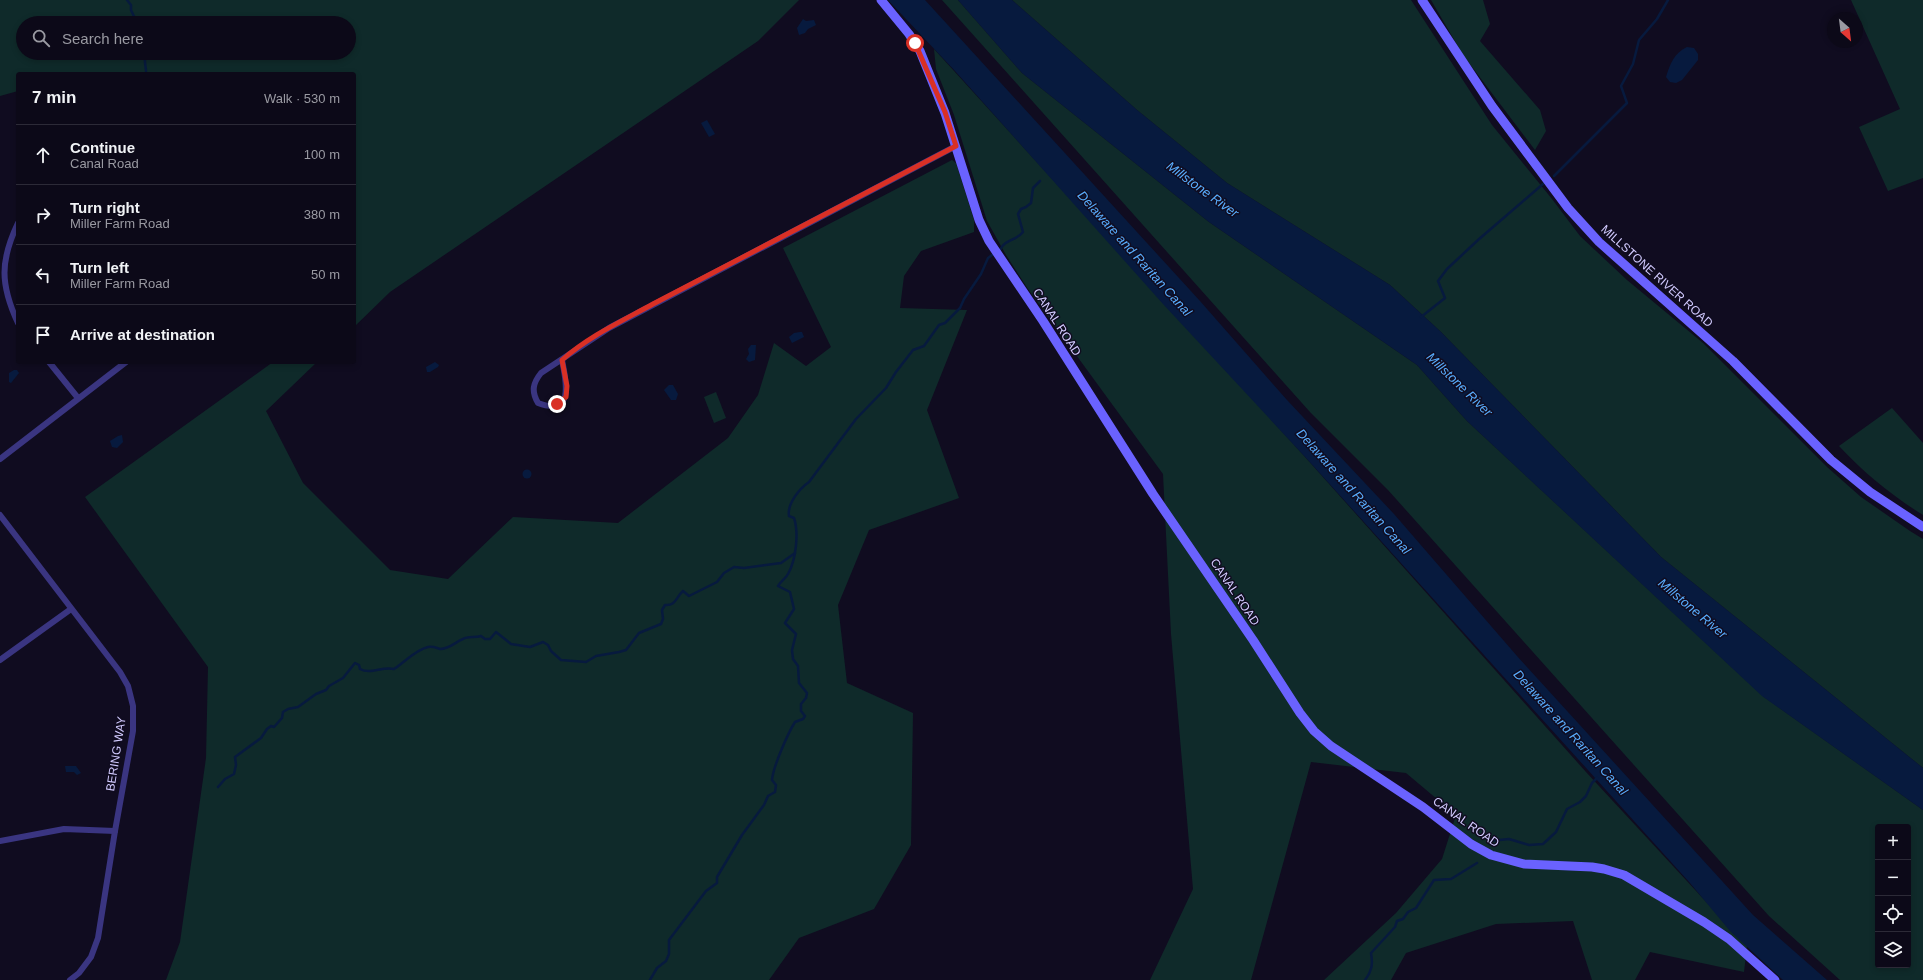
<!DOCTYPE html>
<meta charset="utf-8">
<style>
:root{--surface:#0c0918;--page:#151221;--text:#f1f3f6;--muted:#9a9aa2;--line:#2c2a37}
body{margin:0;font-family:Helvetica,sans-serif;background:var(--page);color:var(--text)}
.controls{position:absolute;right:12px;bottom:12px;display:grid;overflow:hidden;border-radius:4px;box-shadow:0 2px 6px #0003}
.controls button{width:36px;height:36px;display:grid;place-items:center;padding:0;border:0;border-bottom:1px solid var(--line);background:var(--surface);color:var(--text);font:20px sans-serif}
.compass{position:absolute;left:1827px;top:12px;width:36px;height:36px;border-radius:50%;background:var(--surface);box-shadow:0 2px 6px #0003;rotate:152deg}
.stop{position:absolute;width:12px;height:12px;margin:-9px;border:3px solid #d93025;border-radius:50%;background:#fff}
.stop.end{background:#d93025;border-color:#fff;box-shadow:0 1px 4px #0008}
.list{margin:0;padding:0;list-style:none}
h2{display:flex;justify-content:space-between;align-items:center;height:52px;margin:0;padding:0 16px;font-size:17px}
h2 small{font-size:13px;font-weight:400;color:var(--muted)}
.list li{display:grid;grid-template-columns:26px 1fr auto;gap:12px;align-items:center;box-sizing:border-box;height:60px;padding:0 16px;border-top:1px solid var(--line)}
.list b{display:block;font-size:15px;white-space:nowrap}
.list p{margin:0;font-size:13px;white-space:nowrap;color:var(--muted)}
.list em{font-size:13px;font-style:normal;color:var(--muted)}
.icon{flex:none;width:22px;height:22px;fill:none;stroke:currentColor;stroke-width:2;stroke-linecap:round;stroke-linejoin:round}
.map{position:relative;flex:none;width:1923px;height:980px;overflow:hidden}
.search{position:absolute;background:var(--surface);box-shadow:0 2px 6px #0003;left:16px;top:16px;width:340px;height:44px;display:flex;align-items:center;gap:10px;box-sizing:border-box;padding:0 14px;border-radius:22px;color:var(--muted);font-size:15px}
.panel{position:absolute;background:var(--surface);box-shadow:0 2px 6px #0003;left:16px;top:72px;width:340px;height:292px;border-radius:4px}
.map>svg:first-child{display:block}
.green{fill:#0f2a2a;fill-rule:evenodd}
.water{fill:#071a3e}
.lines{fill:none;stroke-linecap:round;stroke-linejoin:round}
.stream{stroke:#071a3e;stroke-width:2.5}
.street{stroke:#3a3581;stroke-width:6}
.secondary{stroke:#6a62ff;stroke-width:9}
.route{stroke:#d93025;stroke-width:5}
.labels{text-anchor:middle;stroke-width:3;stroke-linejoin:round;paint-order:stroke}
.street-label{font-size:12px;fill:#d2cbff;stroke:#100c20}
.water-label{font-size:13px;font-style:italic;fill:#59aeff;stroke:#100c20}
</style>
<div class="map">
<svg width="1923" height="980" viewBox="0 0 1923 980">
<rect width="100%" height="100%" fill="#100c20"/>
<!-- green -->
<g class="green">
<path d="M0 0H799L758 41 390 292 354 327V74H18V91L0 96ZM23 23H349V53H23Z"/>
<path d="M942 0H958L1022 73 1209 222 1417 365 1467 421 1764 697 1923 810V980H1840L1769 916 1388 490 1310 412ZM1878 827H1908V965H1878Z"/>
<polygon points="1012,0 1411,0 1492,125 1552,199 1580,236 1627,280 1703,343 1827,467 1861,497 1910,531 1923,539 1923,768 1661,557 1441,332 1390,285 1227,183 1137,110"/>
<polygon points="1431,0 1483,0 1490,24 1480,41 1540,110 1546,131 1535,150 1463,55"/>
<polygon points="1851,0 1923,0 1923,178 1888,191 1859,127 1900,109"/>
<polygon points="934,49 1306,458 1586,772 1747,946 1744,972 1650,952 1635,980 1592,980 1573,921 1496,924 1406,953 1391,980 1324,980 1396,913 1442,859 1456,815 1406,773 1311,762 1251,980 1150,980 1193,889 1171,634 1163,474 1028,289 1006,255 987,221 954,115 936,69"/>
<polygon points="952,160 956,163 974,220 974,232 921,251 904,276 900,308 967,310 927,410 959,498 869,530 838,605 847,683 913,713 911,845 874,909 799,938 769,980 166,980 180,942 206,758 208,667 85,497 273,362 317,362 266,411 303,483 390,570 448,579 513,517 618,523 728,438 758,395 774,343 806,366 831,347 783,248"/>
<polygon points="716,392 726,418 714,423 704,397"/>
<path d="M1892 408 1923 443V515C1891 495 1864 473 1839 446Z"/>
</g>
<!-- water -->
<g class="water">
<polygon points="888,0 925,0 1200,301 1287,400 1394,514 1517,656 1753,915 1827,980 1783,980 1730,931 1690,883 1307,459 1163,304 955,71"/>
<polygon points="958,0 1012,0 1137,110 1227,183 1390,285 1441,332 1661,557 1923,768 1923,810 1762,696 1467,421 1417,365 1209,222 1022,73"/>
<polygon points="803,19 806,21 814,20 816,25 808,29 805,33 799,35 797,28"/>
<path d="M1687 47 1694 48 1698 54V60L1682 80 1676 83 1670 82 1666 77C1670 64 1674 53 1687 47Z"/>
<polygon points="707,120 715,134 709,137 701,123"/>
<polygon points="800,332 802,332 804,337 792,343 789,337 794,333"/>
<polygon points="756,345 755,360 749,362 746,359 749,354 748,349 751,345"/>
<polygon points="435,362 439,365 438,367 430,372 427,372 426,367"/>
<polygon points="14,370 17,370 19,373 11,383 9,382 9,373"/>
<polygon points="669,385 673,385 678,394 676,400 671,400 664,390"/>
<polygon points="122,435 123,442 117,448 112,447 110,441 118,436"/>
<circle cx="527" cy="474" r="4.5"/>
<polygon points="65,766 76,766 81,773 77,775 74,772 66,772"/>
</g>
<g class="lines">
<!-- stream -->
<g class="stream">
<polyline points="127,0 131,5 131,10 137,23"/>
<polyline points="144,53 146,71"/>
<polyline points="1554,176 1627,103 1621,86 1633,64 1639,40 1657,19 1668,0"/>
<path d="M1000 250C1005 239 1016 241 1023 232L1018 214 1021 209 1026 207 1031 203 1033 188 1040 181"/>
<polyline points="1421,317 1445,298 1438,281 1447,269 1478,240 1543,184"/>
<path d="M218 787 225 779 234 774 236 765 235 757 261 738 267 729 271 726 274 727 282 718 283 712 288 709 298 707 316 694 326 690 329 686 343 678 355 663 359 665 360 669C371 675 382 666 394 669 405 662 415 650 428 647 434 646 436 648 440 649 450 649 455 642 463 639 468 636 475 638 481 636L485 639H490L496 632 511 644 530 647 543 642 548 645 551 651 561 660 586 662 596 656 619 652 626 650 639 633 661 624 663 619 662 610 665 605C676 606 676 597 683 591L689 596 717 582 724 573 734 567 744 568 781 563 795 553"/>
<polyline points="1489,844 1490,841 1509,839 1529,845 1543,844 1556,832 1567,809 1580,802 1586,796 1592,783 1597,778"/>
<path d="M650 980 657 968 666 961 669 954V940L706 891 717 883V877L742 835 764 805 768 796 775 792 776 785 772 780C773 767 788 733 795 722L803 719 805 716 801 711V704L806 698 807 693 799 683 798 666 793 659 792 650 796 634 785 623 794 609 790 592 778 586C781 581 786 578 788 574 796 560 799 533 794 518L789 516C787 504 799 489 809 482L856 419 886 388 896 372 913 350 924 346 939 325 945 323 960 308 964 299 981 274 988 258 992 255"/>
<path d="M1365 980C1372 971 1373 964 1371 953L1395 927 1397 921 1403 919 1408 912 1416 908 1434 880 1451 879 1477 863"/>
</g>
<!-- street -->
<g class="street">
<path d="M18 223C0 261 0 284 18 323"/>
<path d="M562 360C566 380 575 417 538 403 531 391 533 383 541 373L609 328 956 146"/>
<polyline points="49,362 78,398"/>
<polyline points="0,459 126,362"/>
<polyline points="0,515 120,672 128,686 133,706 133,731 115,831 98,938 91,957 79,973 70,980"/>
<polyline points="0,660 71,609"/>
<polyline points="0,841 64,829 115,831"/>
</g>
<!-- secondary -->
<g class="secondary">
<polyline points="881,0 909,34 920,51 945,113 979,220 989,241 1043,321 1153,494 1253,640 1300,713 1314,731 1331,746 1423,807 1471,844 1491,855 1524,864 1592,867 1604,869 1624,875 1704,922 1729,939 1775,980"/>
<polyline points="1422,0 1492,106 1568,208 1599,242 1733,361 1831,460 1870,492 1923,527"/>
</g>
</g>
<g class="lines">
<!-- route -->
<path class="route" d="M557 404 566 397 567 386 562 360C589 336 622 321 653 304L956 146 945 112 915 43"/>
</g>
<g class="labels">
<!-- street labels -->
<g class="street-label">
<text transform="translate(1657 276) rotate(42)" y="4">MILLSTONE RIVER ROAD</text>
<text transform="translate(1057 322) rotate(57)" y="4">CANAL ROAD</text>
<text transform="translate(1235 592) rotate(56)" y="4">CANAL ROAD</text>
<text transform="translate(116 754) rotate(-81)" y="4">BERING WAY</text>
<text transform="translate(1466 822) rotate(35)" y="4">CANAL ROAD</text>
</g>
<!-- water labels -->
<g class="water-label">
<text transform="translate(1203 189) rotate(36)" y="5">Millstone River</text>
<text transform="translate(1135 253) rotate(48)" y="5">Delaware and Raritan Canal</text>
<text transform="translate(1460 384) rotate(44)" y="5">Millstone River</text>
<text transform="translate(1354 491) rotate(48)" y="5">Delaware and Raritan Canal</text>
<text transform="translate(1693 608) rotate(40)" y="5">Millstone River</text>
<text transform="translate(1571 732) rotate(48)" y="5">Delaware and Raritan Canal</text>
</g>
</g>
</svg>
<div class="controls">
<button>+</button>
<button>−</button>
<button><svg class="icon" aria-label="locate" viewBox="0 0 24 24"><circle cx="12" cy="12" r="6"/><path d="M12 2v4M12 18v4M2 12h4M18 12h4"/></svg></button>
<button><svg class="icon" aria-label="layers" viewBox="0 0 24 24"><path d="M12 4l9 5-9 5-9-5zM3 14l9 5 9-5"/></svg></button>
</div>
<svg class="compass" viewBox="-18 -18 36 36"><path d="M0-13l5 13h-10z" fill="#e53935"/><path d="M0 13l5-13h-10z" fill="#9a9aa2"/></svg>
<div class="stop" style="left:915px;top:43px"></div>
<div class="stop end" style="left:557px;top:404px"></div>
<div class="search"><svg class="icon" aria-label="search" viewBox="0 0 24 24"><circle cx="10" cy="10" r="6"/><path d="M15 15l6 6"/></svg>Search here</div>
<section class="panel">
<h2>7 min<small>Walk · 530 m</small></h2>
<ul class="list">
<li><svg class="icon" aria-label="ahead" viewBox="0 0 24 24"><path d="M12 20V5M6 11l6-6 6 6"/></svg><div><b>Continue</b><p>Canal Road</p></div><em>100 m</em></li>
<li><svg class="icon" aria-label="right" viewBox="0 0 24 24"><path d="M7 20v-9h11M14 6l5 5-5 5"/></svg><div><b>Turn right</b><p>Miller Farm Road</p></div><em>380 m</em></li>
<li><svg class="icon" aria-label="left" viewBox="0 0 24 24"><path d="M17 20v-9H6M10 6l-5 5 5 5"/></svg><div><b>Turn left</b><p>Miller Farm Road</p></div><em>50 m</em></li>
<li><svg class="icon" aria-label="arrive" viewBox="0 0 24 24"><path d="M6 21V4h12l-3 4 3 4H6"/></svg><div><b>Arrive at destination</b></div></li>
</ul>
</section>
</div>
